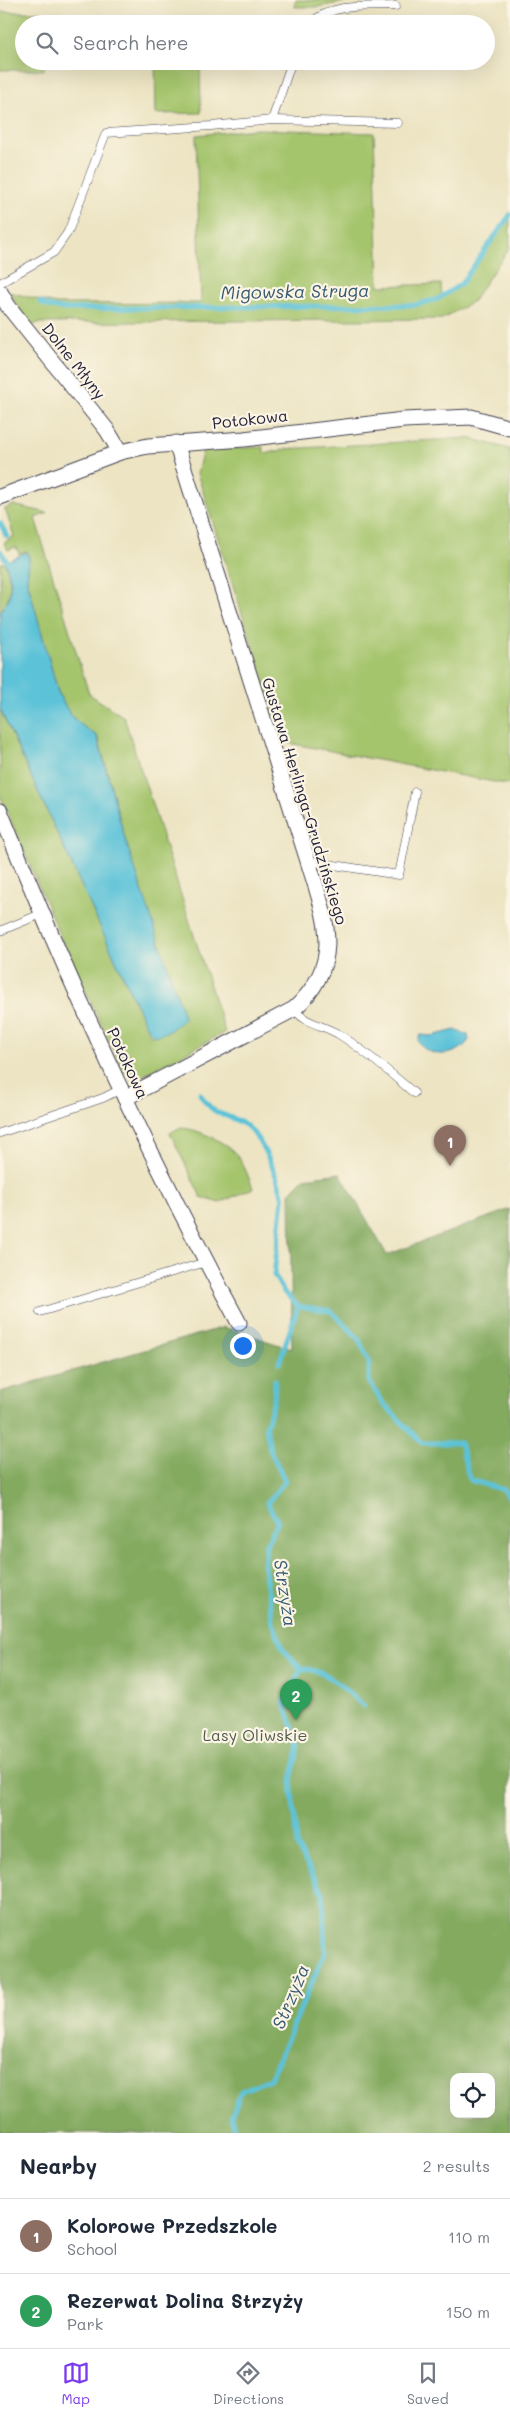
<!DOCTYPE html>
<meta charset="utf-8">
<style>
:root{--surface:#fff;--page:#f2f2f3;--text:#1f2937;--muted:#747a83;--line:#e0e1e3;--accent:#7c3aed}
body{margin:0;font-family:Mali,sans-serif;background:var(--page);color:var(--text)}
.controls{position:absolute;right:15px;bottom:15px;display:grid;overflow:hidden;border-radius:10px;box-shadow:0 5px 20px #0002}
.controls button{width:45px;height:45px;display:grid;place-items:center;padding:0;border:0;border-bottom:1px solid var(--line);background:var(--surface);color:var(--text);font:25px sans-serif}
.you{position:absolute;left:242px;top:1345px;width:18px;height:18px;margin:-12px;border:4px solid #fff;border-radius:50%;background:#1a73e8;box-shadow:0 0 0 8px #1a73e833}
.badge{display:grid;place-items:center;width:32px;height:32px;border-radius:50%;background:var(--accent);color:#fff;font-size:16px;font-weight:700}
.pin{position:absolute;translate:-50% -41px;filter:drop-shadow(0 1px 2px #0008)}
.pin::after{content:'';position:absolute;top:26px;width:18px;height:15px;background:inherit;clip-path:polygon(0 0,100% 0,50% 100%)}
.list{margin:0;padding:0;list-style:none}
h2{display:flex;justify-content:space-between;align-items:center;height:65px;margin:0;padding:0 20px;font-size:21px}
h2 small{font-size:16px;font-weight:400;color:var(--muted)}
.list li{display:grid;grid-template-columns:32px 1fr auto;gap:15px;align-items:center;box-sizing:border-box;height:75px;padding:0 20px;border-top:1px solid var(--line)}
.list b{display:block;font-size:19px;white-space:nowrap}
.list p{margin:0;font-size:16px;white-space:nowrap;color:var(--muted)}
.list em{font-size:16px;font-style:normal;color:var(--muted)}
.icon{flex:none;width:28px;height:28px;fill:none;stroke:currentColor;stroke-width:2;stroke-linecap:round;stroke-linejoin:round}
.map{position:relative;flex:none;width:510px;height:2133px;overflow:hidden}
.search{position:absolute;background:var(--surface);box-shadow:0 5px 20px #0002;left:15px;right:15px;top:15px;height:55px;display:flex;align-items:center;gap:12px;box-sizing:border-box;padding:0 18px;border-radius:28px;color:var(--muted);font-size:19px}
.sheet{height:215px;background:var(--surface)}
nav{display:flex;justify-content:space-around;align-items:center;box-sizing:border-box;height:70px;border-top:1px solid var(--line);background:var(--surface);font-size:14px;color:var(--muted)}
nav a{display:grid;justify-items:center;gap:2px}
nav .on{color:var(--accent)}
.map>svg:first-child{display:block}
.green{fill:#a5c56d;stroke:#647454}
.forest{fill:#84aa60;stroke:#53664e;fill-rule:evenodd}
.water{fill:#5bc2d8;stroke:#3e728a}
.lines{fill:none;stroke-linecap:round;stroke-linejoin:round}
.stream{stroke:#5bc2d8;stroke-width:5}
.lane-casing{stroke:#403f4f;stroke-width:9}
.street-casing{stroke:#403f4f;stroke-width:17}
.lane{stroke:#fff;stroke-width:8}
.street{stroke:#fff;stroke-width:15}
.labels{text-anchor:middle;stroke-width:4.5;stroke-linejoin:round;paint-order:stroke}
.street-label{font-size:16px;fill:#22223b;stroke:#fcf5e5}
.park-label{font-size:16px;fill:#505b4c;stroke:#fcf5e5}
.water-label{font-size:18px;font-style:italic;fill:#365a72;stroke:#fcf5e5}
</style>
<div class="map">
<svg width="510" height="2133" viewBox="0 0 510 2133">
<rect width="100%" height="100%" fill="#fcf5e5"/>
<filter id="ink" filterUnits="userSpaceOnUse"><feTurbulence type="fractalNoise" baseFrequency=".02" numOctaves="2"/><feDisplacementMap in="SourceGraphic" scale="10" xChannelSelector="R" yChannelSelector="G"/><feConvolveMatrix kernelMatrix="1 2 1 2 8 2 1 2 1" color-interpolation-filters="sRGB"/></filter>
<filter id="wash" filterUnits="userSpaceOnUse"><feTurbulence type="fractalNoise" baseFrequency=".0096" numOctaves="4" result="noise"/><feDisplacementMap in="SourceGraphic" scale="20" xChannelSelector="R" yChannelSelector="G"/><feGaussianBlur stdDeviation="1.12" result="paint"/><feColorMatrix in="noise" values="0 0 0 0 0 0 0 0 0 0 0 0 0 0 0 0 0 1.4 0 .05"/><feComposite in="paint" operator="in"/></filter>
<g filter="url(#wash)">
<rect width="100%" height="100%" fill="#ece4c2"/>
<!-- green -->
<g class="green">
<polygon points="295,0 354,0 318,7 295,7"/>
<polygon points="0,12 44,12 44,24 24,24 24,61 44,61 44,70 0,70"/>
<polygon points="155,61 200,61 201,113 156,114"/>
<polygon points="257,129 374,133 379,286 441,284 442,298 460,284 510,217 510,247 472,302 442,319 37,323 31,327 9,292 56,304 201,303 196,135"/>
<polygon points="468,438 510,449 510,785 283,742 197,473 203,450 263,447 265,454 286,449"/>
<path d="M13 505 48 513 35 518 89 694 124 717 224 1029 225 1032 140 1077 133 1076 129 1071 124 1073 63 943 0 795V709L146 1026 150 1035 159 1034 148 910 125 839 98 737C76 723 69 716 58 692L27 580 29 559 27 551 19 554 16 547 8 550 4 543 14 536 5 509Z"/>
<path d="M5 562C12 585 13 593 0 613V564Z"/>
<path d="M179 1128C195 1127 231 1144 240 1159 245 1168 249 1178 253 1188L219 1203 201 1197 170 1133Z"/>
</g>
<!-- forest -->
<path class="forest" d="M340 1173 387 1255 510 1209V2133H0V1392L224 1327 292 1349 290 1193 304 1178ZM454 2077H491V2114H454Z"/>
<!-- water -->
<g class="water">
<path d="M27 552 29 559 27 580 58 692C69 716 76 722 97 736L125 839 183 1013 184 1019 169 1031 154 1036 146 1026 0 709V613L9 598 11 581 5 562Z"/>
<path d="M455 1030 468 1035 469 1040C459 1057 428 1060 418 1041L420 1035 432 1036Z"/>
</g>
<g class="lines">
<!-- stream -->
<g class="stream">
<polyline points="40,302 50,307 62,309 415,305 438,299 461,284 510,215"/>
<polyline points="0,523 7,536"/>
<polyline points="0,551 7,561"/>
<path d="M200 1094C216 1119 222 1111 244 1124 261 1135 279 1180 283 1199L274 1275 284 1292 298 1306 279 1363"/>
<polyline points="298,1306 331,1311 358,1338 369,1361 369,1381 382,1402 422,1443 460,1443 470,1480 504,1490 510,1499"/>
<path d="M301 1669C325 1667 347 1692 364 1706"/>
<polyline points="234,2133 232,2116 241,2091 270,2079 325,1952 323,1893 297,1846 291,1780 299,1746 284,1702 301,1669 283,1649 273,1623 264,1567 266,1544 278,1522 267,1503 285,1481 270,1450 266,1427 274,1400 275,1380"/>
</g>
</g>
</g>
<g filter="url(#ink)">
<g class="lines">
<defs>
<g id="lane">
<path d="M310 24C332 2 367 7 396 6"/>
<polyline points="272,120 292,61"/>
<polyline points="0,283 54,252 68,232 106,133 211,126 272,120 398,123"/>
<polyline points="308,861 399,875 415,792"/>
<polyline points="0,931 41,914"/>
<path d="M294 1009C305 1024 324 1025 340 1035 367 1052 390 1073 414 1093"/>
<polyline points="0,1133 103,1098 121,1089"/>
<polyline points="40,1312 206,1262"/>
</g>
<g id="street">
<polyline points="0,292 8,306 107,430 120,452"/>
<polyline points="0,497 120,452 148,446 244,439 404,420 471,417 510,428"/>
<path d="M0 811C70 986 149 1157 239 1323"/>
<path d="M125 1098 294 1009C346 962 325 917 308 861L176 443"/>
</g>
</defs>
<!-- lane casing -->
<use href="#lane" class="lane-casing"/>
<!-- street casing -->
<use href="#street" class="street-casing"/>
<!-- lane -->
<use href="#lane" class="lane"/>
<!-- street -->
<use href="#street" class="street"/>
</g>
</g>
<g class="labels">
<!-- street labels -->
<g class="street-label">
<text transform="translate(74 361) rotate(52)" y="6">Dolne Młyny</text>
<text transform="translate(250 419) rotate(-6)" y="6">Potokowa</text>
<text transform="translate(305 801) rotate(73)" y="6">Gustawa Herlinga-Grudzińskiego</text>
<text transform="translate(128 1063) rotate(65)" y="6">Potokowa</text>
</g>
<!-- park labels -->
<g class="park-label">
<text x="255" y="1741">Lasy Oliwskie</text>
</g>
<!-- water labels -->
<g class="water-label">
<text transform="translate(295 292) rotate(-1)" y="6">Migowska Struga</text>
<text transform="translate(285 1593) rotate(81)" y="6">Strzyża</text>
<text transform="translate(291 1997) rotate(-67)" y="6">Strzyża</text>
</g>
</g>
</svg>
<div class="controls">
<button><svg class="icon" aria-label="locate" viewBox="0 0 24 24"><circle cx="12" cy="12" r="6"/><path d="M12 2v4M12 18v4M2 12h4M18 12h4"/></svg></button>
</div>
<div class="you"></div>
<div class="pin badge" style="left:450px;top:1166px;background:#8d6e63">1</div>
<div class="pin badge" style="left:296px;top:1720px;background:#2e9e5b">2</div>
<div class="search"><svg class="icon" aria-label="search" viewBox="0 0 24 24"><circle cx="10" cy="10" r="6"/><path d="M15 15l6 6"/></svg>Search here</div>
</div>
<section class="sheet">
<h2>Nearby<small>2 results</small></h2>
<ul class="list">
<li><span class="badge" style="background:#8d6e63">1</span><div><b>Kolorowe Przedszkole</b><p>School</p></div><em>110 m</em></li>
<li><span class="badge" style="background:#2e9e5b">2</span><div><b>Rezerwat Dolina Strzyży</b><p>Park</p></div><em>150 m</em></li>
</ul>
</section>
<nav>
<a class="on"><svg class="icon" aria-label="map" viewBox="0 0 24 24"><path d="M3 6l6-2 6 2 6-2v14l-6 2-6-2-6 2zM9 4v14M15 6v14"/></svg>Map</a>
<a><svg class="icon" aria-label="directions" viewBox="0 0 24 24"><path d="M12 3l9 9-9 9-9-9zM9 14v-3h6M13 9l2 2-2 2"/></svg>Directions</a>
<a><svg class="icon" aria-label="saved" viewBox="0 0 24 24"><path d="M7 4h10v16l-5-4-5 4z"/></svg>Saved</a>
</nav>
